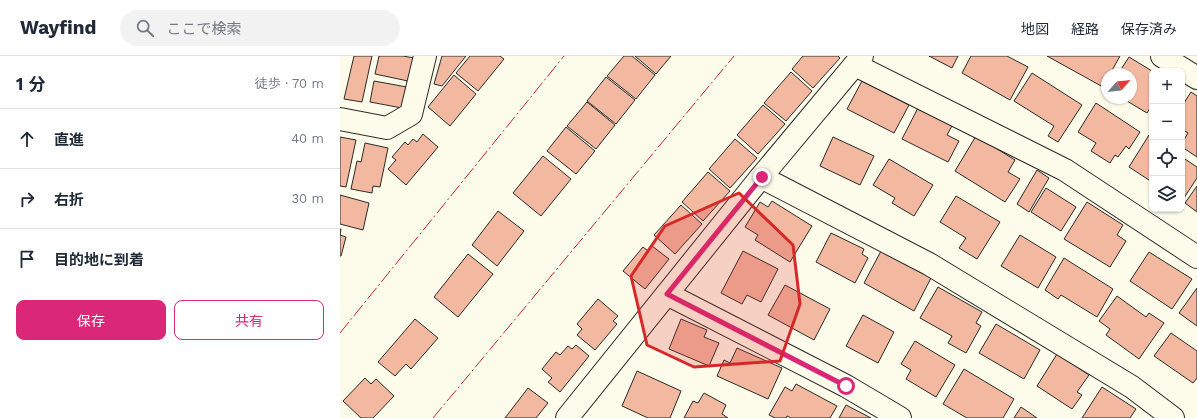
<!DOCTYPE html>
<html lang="ja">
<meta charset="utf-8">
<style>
:root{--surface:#fff;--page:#f2f2f3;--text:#1f2937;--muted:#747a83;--line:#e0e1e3;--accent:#db2777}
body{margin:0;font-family:"Work Sans","Noto Sans JP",sans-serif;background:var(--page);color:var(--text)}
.controls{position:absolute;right:12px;top:12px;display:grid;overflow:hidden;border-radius:8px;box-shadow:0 1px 3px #0004}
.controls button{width:36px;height:36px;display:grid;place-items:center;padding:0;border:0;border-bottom:1px solid var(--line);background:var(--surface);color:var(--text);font:20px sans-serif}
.compass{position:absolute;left:761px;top:12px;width:36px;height:36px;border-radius:50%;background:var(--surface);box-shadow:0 1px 3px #0004;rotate:63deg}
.stop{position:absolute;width:12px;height:12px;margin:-9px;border:3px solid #db2777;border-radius:50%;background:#fff}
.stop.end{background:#db2777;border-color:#fff;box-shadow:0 1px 4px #0008}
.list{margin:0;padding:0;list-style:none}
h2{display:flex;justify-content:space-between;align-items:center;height:52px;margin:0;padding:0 16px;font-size:17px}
h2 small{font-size:13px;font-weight:400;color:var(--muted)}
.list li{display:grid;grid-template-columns:26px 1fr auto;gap:12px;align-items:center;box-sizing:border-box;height:60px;padding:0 16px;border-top:1px solid var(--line)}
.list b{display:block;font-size:15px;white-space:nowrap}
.list em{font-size:13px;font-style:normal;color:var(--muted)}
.actions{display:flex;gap:8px;padding:12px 16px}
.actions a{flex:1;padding:9px 0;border:1px solid var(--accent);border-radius:8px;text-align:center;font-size:14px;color:var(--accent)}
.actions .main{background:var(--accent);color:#fff}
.icon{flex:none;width:22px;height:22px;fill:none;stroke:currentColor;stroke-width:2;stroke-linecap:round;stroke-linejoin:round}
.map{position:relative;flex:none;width:857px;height:362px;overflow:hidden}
header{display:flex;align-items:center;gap:24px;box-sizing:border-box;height:56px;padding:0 20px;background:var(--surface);border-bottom:1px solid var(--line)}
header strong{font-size:19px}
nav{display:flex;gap:22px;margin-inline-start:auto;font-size:14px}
.search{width:280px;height:36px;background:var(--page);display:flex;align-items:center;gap:10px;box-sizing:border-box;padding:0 14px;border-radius:22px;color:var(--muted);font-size:15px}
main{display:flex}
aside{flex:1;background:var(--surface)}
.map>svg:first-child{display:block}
.building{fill:#f2b8a0;stroke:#2b2b2b}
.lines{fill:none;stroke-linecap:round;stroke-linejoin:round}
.street-casing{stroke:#2b2b2b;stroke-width:24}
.street{stroke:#fdfbea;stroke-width:22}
.power{stroke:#c62828;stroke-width:1;stroke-dasharray:14 3 2 3;stroke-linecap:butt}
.route{stroke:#db2777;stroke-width:5}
.marked{fill:#d62828;fill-opacity:0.2;stroke:#d62828;stroke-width:3;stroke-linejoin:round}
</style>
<header>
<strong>Wayfind</strong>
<div class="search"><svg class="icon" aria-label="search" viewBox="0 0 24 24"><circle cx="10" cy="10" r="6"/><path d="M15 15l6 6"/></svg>ここで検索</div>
<nav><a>地図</a><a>経路</a><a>保存済み</a></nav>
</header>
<main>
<aside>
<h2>1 分<small>徒歩 · 70 m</small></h2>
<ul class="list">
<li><svg class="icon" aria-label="ahead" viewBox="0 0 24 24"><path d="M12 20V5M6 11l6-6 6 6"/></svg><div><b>直進</b></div><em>40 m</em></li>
<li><svg class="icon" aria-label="right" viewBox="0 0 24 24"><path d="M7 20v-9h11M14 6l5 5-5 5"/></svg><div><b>右折</b></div><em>30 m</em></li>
<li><svg class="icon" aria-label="arrive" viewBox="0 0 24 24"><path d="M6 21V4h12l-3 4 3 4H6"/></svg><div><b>目的地に到着</b></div></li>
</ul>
<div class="actions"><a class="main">保存</a><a>共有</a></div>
</aside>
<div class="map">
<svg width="857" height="362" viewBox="0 0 857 362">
<rect width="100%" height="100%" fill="#fdfbea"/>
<!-- building -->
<g class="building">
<polygon points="14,0 32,0 22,46 4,43"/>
<polygon points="39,0 63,0 74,2 68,25 35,18"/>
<polygon points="102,0 126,0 102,30 94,28"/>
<polygon points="130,0 160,0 164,3 138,35 116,17"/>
<polygon points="284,0 292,0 315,19 296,43 267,20"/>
<polygon points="295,0 331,0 316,18"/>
<polygon points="463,0 498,0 500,2 473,32 452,13"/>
<polygon points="589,0 618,0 612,12"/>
<polygon points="631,0 667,0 688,11 670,44 622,17"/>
<polygon points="707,0 780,0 770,18 767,18 767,24 763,31"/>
<polygon points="789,1 812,15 812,49 807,57 782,42 791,42 791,18 778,18"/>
<polygon points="451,16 472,35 446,65 424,47"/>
<polygon points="692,17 742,49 718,86 708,80 714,70 674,45"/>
<polygon points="114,19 136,38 110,70 88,51"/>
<polygon points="266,21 295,44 276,68 247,45"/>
<polygon points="34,25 67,31 62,52 30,46"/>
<polygon points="522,25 569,49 554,77 507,53"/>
<polygon points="851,36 857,40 857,101 842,91 842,87 848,77 842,73 842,50"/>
<polygon points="247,46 275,69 256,93 227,70"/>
<polygon points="756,47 800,76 789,93 786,90 778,101 775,99 770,107 751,95 756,87 738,76"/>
<polygon points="423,49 445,68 418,98 397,79"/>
<polygon points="579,50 613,68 607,79 619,85 608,106 562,83"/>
<polygon points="226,71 255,95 236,118 207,95"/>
<polygon points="83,78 98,91 66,129 48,113 56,104 52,101 65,86 68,89 73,83 77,86"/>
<polygon points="809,79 812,81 812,126 789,111"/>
<polygon points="636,80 675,104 668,116 680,123 665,146 615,115"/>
<polygon points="0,81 16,84 6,131 0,130"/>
<polygon points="493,81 534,100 520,129 480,110"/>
<polygon points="395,83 417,102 390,132 369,113"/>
<polygon points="25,87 48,92 40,131 33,130 32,137 11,133 17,105 21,106"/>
<polygon points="203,100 231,123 201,160 173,137"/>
<polygon points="842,101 857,111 857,122 842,145"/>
<polygon points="549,103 593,129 574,160 552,147 555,142 533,129"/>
<polygon points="697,114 709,122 689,156 677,148"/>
<polygon points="368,116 390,135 363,165 342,146"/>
<polygon points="857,130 857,156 845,147"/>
<polygon points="706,132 736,151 721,175 691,156"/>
<polygon points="0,139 29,147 23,174 0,168"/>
<polygon points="616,140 660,166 637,203 619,192 626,182 600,166"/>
<polygon points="432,145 472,170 450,206 415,184 418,179 405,171 420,146 428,151"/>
<polygon points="747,146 783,169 777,179 786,185 770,211 724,183"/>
<polygon points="341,149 362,168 335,198 314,179"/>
<polygon points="158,155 184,175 157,210 132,189"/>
<polygon points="0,173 1,173 0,179 6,181 1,200 0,200"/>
<polygon points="491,177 524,193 522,198 528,202 515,227 476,206"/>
<polygon points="680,179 716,201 698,232 661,210"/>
<polygon points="312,190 329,203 305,233 283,215 303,191 308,195"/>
<polygon points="403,195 438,213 421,246 407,239 402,248 381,237"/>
<polygon points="541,195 591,222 574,255 524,227"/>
<polygon points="809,196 852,223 832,253 790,225"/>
<polygon points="128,198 153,218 118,261 94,241"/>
<polygon points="724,202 773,233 757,261 721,239 718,243 705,234"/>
<polygon points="445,229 490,253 474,284 428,259"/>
<polygon points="598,231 642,256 636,267 641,270 626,297 608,287 612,280 580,262"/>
<polygon points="857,232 857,270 839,257"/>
<polygon points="777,240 806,261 809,257 824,267 799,303 766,279 770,273 759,265"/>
<polygon points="258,243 278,260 273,265 277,268 255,294 237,279 242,273 237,268"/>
<polygon points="523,259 554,276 538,307 506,290"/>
<polygon points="75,263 98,282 71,313 66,308 55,320 38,306"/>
<polygon points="341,263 367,274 364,281 379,287 369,310 329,293"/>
<polygon points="656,268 700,294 684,323 639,297"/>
<polygon points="831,277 857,295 857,322 853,327 814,300"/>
<polygon points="575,285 615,309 596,341 566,323 571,314 561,308"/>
<polygon points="236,289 249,300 220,336 208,326 212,322 202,313 216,296 220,299 228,290 232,293"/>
<polygon points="397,292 442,312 428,343 377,320 384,304 390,307"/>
<polygon points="717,298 749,319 737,336 742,339 732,353 697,330"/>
<polygon points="624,313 674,343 663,362 627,362 603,348"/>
<polygon points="297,315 341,335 330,362 308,362 282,350"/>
<polygon points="25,322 31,328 36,323 54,340 33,362 21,362 3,345"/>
<polygon points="456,328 497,350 490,362 451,362 447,360 446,362 435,362 429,359 445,331 452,335"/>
<polygon points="762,331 796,353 790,362 742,362"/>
<polygon points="188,332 208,347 196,362 165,362"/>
<polygon points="364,337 386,349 382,358 388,362 344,362 353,345 358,347"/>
<polygon points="506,349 531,362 499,362"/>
<polygon points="681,351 697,362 674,362"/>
</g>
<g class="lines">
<defs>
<g id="street">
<polyline points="822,0 857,22"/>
<polyline points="515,9 725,114 857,201"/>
<polyline points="0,63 47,72 71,58 85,0"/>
<polyline points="421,121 589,208 792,331 833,362"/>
<polyline points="327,238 506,330 560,362"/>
<polyline points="227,362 421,121 522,0"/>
</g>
</defs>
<!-- street casing -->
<use href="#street" class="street-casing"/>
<!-- street -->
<use href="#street" class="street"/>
<!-- power -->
<g class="power">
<polyline points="0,277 224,0"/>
<polyline points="93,362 394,0"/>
</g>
</g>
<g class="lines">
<!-- route -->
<polyline class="route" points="422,121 327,238 506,330"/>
</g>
<!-- marked area -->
<path class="marked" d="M399 137 453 189 460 248 440 305 354 311 307 289 291 220 325 170Z"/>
</svg>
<div class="controls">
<button>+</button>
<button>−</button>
<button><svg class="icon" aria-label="locate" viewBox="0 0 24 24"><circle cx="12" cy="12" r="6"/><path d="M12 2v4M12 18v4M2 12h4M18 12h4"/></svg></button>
<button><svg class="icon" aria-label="layers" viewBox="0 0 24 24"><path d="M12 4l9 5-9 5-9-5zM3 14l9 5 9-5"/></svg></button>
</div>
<svg class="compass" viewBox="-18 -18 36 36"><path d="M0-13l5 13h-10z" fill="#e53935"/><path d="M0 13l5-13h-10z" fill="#747a83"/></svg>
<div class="stop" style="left:506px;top:330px"></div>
<div class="stop end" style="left:422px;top:121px"></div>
</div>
</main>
